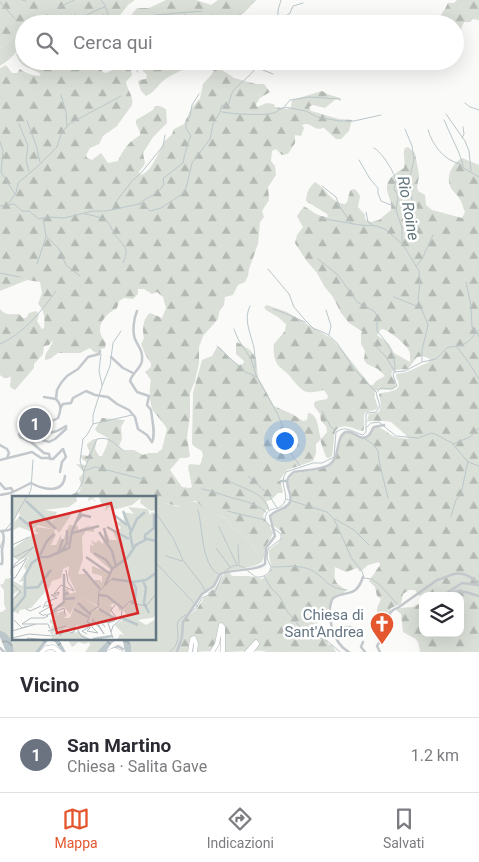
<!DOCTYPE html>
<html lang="it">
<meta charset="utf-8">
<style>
:root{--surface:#fff;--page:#f2f2f3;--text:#2b2b33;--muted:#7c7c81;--line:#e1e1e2;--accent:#e4572e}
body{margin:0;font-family:Roboto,sans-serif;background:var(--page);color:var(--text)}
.controls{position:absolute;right:15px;bottom:15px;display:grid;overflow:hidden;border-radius:10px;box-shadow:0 5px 20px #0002}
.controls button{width:45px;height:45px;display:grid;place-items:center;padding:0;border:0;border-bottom:1px solid var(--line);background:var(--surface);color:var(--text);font:25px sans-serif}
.you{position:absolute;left:284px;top:440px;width:18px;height:18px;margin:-12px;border:4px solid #fff;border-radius:50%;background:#1a73e8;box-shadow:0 0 0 8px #1a73e833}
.badge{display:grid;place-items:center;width:32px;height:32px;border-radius:50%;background:var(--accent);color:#fff;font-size:16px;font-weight:700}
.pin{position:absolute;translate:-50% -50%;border:2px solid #fff;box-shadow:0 1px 5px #0006}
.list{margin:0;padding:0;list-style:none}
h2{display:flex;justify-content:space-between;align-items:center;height:65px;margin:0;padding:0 20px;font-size:21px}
h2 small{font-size:16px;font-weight:400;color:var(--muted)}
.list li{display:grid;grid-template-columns:32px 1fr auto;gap:15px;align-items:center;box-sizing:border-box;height:75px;padding:0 20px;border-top:1px solid var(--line)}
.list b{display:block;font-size:19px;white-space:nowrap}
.list p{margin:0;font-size:16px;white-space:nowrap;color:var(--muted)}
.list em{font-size:16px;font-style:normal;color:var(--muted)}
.icon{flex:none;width:28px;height:28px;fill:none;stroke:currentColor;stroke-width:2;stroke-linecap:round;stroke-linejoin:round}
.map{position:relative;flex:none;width:479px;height:652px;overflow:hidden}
.search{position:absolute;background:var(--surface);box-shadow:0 5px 20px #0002;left:15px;right:15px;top:15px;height:55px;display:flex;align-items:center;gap:12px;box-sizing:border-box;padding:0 18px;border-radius:28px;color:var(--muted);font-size:19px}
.sheet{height:140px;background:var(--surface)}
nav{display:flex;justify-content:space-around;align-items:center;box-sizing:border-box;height:70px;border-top:1px solid var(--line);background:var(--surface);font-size:14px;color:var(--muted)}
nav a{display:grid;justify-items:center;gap:2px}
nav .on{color:var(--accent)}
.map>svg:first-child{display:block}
.grass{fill:#dadfd7}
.forest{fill:url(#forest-firs);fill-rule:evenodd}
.water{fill:url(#water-waves)}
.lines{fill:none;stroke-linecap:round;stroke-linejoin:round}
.stream{stroke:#bbc7cb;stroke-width:1}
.canal{stroke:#bbc7cb;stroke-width:2.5}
.major-casing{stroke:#b5babe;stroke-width:5}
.minor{stroke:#c3c8cc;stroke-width:2.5}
.major{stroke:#fff;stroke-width:4}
.labels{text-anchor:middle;stroke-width:5;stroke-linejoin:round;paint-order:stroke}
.poi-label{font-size:15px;fill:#657683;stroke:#fff;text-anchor:end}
.water-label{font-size:16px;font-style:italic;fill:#60757c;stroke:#fff}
.inset-river{fill:none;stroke:#bbc7cb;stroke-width:2.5}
.inset-road{fill:none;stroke:#b5bdc2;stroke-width:1}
.view{fill:#d62828;fill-opacity:0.15;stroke:#d62828;stroke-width:2.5}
.inset-edge{fill:none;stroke:#657683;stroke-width:2.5}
</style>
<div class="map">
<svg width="479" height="652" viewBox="0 0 479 652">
<defs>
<pattern id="forest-firs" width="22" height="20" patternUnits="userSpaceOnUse" patternTransform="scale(1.25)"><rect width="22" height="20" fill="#dadfd7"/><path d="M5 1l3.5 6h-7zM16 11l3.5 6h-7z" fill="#b4b9b4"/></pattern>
<pattern id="water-waves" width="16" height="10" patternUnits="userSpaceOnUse" patternTransform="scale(1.25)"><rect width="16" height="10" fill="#bbc7cb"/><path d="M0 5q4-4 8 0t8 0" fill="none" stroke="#9ca6aa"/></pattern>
</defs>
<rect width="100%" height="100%" fill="#fafaf8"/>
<!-- grass -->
<g class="grass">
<path d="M24 30C24 47 14 57 0 66V47L6 45 10 38Z"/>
<path d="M190 501 201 503 208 511 227 519 231 527C247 534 254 548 262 562 250 570 233 568 219 574L214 585 204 592 183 621 182 634 177 652H131V646L128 638H155V508L165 503 179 507Z"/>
<polygon points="14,543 14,638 46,638 35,652 14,652 13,644 0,631 0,612 2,612 6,609 4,604 4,590 0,585 4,583 5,579 11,578 10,571 13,557 11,549"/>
<polygon points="67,638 110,638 97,652 85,652 90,645 89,642 85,644 78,642 75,645 72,647"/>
</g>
<!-- forest -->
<g class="forest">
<polygon points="0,0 135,0 128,5 113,24 47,24 41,22 36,24 24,24 24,30 10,38 6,45 0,47"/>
<path d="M166 0H196L211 5 218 0H257C251 4 250 7 245 12 240 16 236 18 232 24H124L137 8H149Z"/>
<polygon points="457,0 479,0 479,20 473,19 470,22 464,22 457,37 455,34 455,24 438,24 436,22 445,9 448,3 454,3"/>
<path d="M22 40 24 41V61H97L103 67 102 72 106 73 112 70 113 61H125C129 67 131 68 132 75L126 82C127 90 134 96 132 105L117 126 103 136 99 144 90 148 86 155 87 158 92 160 101 153 108 163 118 161C124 148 128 143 140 135 141 130 135 126 136 120L153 110 155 106H160L166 109 167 123 153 137 143 153C145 165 147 162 139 172L140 175C151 173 158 154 163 144 167 136 171 139 174 129L184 124 191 109 200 98 203 84 212 74 216 66 234 78 256 84H264L270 92 260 98 256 104 257 107 267 103 274 104 275 107 288 109 291 107 292 100 322 91C329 96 335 95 341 99V101L336 99 325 108 313 105 309 107 311 111 339 119 352 120 349 131 341 139H336L324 128 318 129C312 127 308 122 302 125L304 128 301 136 295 135V143L288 154 282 155 276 149 272 151 271 161 275 166 276 175 268 187 269 200 262 211 264 217 260 222 258 244 249 269 248 276 245 282 238 285 233 295 225 297 224 305 219 312 218 319 203 336 199 347V363L195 381 190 393V416L187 437 190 456 187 458H180L170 470 182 487 190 488 192 487 188 466 190 464 200 465 203 456 202 451 195 447 192 444 193 393 202 360 212 356 217 347H220L229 358 239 365 243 364 244 361 236 354V343L237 342 250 350 256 358 258 377 274 406 292 414 303 421 307 420 308 413C319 414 318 431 321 439L327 432 326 426 321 421 320 414 314 406V403L316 401 327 399 328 396 324 390C318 391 310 394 304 391 298 387 293 380 288 374 286 372 284 371 282 369 274 363 273 354 274 344L285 331 286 324 278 317 266 310 264 307 267 305 287 312 332 339 344 352 370 385H373L376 381 385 376 378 369 367 364 364 360 365 351 361 344V333L363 332 349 323 341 313 333 297 324 286 317 273 306 260 295 243 297 235 303 227 297 216 304 206C312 211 318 217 328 217L327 214 306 201C306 194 309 187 315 182 326 188 331 203 345 204L347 202 350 191 353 189 356 190 360 196 358 207 365 215V219L371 222 379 220 391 210C392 203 390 200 388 194 383 181 395 173 404 168 406 161 402 154 405 148L408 147 415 153 418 169 419 176 417 187 418 191 425 195 426 205 432 210 462 218 465 212C463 208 462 202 459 198 457 194 453 192 451 188 445 177 452 164 462 158L479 165V652H420C418 636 416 640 403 632L401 614 396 610 399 608 413 607 423 602V633H460V596H426L425 594 419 596 415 590H409L403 594 401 604 391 608 388 616 381 613 377 619V608L381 599 377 596 375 587 369 581 380 565 379 562 368 565 360 572 357 568 346 572 335 567C334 582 334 582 346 590L344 593 333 597 328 610 322 614 320 619 315 618 314 620 318 622 314 630 315 636 327 639 328 644 332 645 336 652H267C262 649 234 652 224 652 225 643 222 635 224 625L222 624 218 627 216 644 210 651 195 652 197 641 194 636 191 638 189 652H178L183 636V623L191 613 196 610 204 598 208 596V593L215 588 225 573 229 572 232 576H249L262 579C278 568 268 564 269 550L278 543 282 537 281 531 274 526 271 516 290 503V491H291L290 488H288V481L293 474 326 467C338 460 338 449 341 437L347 432 365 438C378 423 376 425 391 435 396 438 402 438 408 439L406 435 391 422C385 421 372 420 367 422L369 414 379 412 381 405 379 394C387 391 406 393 396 377V374L407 372 429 362 430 359 423 356 417 357 408 369 394 370 391 374 395 381 396 387C390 393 382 387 375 391L374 396 378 407 377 409 365 413C362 419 366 425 363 431 353 430 344 421 335 431L332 456 329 458 326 457 320 440 316 444V453L313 461 287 470 279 480 281 483 283 493H278L271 500 266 501 269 509 266 510 263 516 273 532C272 538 267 543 265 548 264 554 265 557 262 562 254 548 247 534 231 527L227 519C221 515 214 515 208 512 194 502 201 496 182 507L165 503 155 508V497H68L75 493 79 492C82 487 81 483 79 478L84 472 76 464 86 465 87 463 80 457 81 455 88 456C92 451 87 450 87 444L94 439H97L95 449 99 456H102L107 445 108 438 97 432 95 429 102 418 125 420 121 427 122 439 119 446 122 450H134L143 455 149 453H157L162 449 167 429C163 422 159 418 154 412 149 405 149 388 151 380L145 372 151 367V363L147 358 141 344 144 338C142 330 143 318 150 313L162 318 166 308 163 297 157 292 152 294 144 289H138V294L133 299 124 298 119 301 117 308C103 316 93 328 106 343L105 348 101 349 97 353 94 352 90 348 80 353H58L50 359 45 360C44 352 52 348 53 340L49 345 44 346 43 354 34 364V368L15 390 10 387 11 377 4 378 0 375V309C5 316 11 314 19 314L23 318H26L29 313 36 311 39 314 37 321 42 329 44 328C45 319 45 311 38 304L42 293 40 282 27 280 0 291V68L6 65 12 73H17L20 69C26 73 31 75 39 76L41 74C30 67 20 68 16 54L22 48ZM381 329C388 329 404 343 408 349 411 353 410 358 410 362L394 353 389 344 377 335Z"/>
<path d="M139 61H190C184 73 170 73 161 83 156 88 153 93 146 96L141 91 138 82 139 80 146 79 147 75 142 70Z"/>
</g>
<!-- water -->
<g class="water">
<path d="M0 631C10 633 13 643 14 652H6L0 637Z"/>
<polygon points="46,638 58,638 66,652 62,652 55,642 49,639 39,652 35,652"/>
<path d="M110 638H128L131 646V652H125L123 641C113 638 110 645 106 652H97Z"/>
</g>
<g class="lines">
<!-- stream -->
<g class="stream">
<polyline points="22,0 26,1"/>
<polyline points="101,0 105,5 111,24"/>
<polyline points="0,2 15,19"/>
<polyline points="58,8 74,0"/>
<polyline points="278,21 278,10 281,0"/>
<path d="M61 23C80 22 88 12 105 7"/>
<polyline points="130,24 145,16 202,11"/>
<polyline points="275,24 290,13 293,6 303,3"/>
<polyline points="130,61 138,72"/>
<polyline points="258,68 273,74"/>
<polyline points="61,95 66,112 67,127"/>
<polyline points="465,103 470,107 479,110"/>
<polyline points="285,106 290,100 309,97 340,99"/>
<path d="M222 112C233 114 264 116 274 113 277 112 281 108 284 107L306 111 317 117 340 121H354L381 115"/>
<polyline points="446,114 465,141 469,151 471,171"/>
<polyline points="444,120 459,153 463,165"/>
<path d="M27 121C30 129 33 137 36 145 38 151 38 156 40 162"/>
<polyline points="19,124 28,146 26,160 29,171"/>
<path d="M428 130C433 146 444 160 460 164L465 169 479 177"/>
<polyline points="462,138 464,134 463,127"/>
<polyline points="0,142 3,151 1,172 15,194"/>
<path d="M374 148C381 151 396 174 396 182 396 182 394 189 394 189L398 196 396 210 402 228V243L419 271 420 282 418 300 428 325 422 350V361"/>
<polyline points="359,160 370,179 378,188 378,193 381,201 396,207"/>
<polyline points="322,186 336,197 340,207 352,224"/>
<polyline points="9,203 16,193 18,183 38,166 57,147 61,134 69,124 121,96"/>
<path d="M140 203C150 195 157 196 164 184L163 179 165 177 183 163C185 153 187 144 191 136L186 128V123L190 116 192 105 199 94"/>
<path d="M0 206 14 204 22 211H29L39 219 48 217 64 218 93 211H106L139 204H143L150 211 161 208 185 192 192 163 210 139 213 124 220 112 222 105 228 106C230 101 230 96 233 91 242 81 254 74 260 61"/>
<polyline points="113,210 115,203 132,181 141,173 163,146 165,135"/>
<polyline points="366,212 368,222 373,225"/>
<path d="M85 214C90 215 96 216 101 218 110 221 111 229 116 236 124 246 130 249 123 263"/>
<polyline points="43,218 46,236 59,249 66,265 80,276"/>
<polyline points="319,218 360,225 376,226 385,229 401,243"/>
<polyline points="402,228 410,216 413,206 409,180 414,160 412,146 405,129"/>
<path d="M318 259 338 275 357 302 374 311 377 316V331C388 343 396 355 395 372"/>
<polyline points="37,264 46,237"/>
<polyline points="417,265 422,259 433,235"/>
<polyline points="268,269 289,294 294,307 305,320 313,328 327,334 337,343 355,370 376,392"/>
<polyline points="0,273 20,277"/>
<polyline points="466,282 471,306 472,327 475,332"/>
<polyline points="394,297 419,307"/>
<path d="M250 306C243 320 251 334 254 348 255 355 255 362 255 368"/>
<path d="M273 309C284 312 294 318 305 322"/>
<polyline points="326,310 331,326 329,335"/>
<polyline points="234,329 238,339 251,359 256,375 278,415 283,427 287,448 300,466"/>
<polyline points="476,331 479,337"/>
<polyline points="373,343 386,357 395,372"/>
<path d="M0 344C23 334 41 312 56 291"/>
<polyline points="217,346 245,372 257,377"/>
<polyline points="457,347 469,363 479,379"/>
<polyline points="101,354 99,371 102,385"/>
<polyline points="322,411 331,427 337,432"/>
<polyline points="93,424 132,415"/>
<polyline points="367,427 371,423 379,422 396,436 418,438 431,433 435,434 452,443 468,462 479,466"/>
<polyline points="364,438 374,445 378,451 379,461 388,498"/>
<polyline points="453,444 470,437 479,428"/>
<path d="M84 470 97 439C110 436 114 444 123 450"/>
<polyline points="84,471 95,467 146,480"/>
<polyline points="248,476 269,495 277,508"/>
<path d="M228 480C243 490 264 491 269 510"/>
<path d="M202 489C212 491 220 494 229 497 244 501 255 503 266 512"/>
<polyline points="28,497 31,489 33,460"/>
<polyline points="73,497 79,489 83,481 84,473 80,461 83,439 87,435 93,424 93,415 102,386 110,366 113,343 121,331"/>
<polyline points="286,499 327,512 334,519 352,559 362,571 364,578 372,579 381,586 397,604"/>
<path d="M198 510C203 528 201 564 218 574"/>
<polyline points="227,511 265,520"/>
<polyline points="156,513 173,538 183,560 200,582 206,592"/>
<polyline points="451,516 456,500 461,494 468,461"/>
<polyline points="335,519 354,530 369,545"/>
<polyline points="219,527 237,565"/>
<polyline points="6,529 14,520"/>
<polyline points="238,545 239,564"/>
<polyline points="0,548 3,540"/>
<polyline points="216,548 230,567"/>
<polyline points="166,556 182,561"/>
<polyline points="155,562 197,606"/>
<path d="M273 567C286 567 301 564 313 571 328 580 326 588 347 590"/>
<path d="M224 572C240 558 243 569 256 577 263 578 270 574 271 567L267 558 268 549 281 539V534L269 525 265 520C266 504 278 513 284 503 290 494 278 484 286 472L313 463H322L334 457 336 432C347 425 352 432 363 435L366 432V415L367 413 376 412 380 406 376 393 381 388 392 389 397 386 393 375 394 372 405 371 422 362 436 359 448 347C455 347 465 345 470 340 474 336 474 333 479 330"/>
<polyline points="479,575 479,577"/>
<polyline points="264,576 271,588 280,597 287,611 304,632 326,640 340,652"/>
<polyline points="191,612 196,608 202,598 215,592 222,575"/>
<path d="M334 630C346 624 352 626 363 631"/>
<polyline points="322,638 332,631"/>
<path d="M170 652C173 649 176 646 177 642 181 629 170 621 188 614"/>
</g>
<!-- canal -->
<polyline class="canal" points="281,481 286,481"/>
<defs>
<g id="major">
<polyline points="42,652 46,648 53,647 60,652"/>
<polyline points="109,652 115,650 120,652"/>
<polyline points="190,652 192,639 194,638 196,644 195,652"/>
<polyline points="212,652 217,644 221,625 223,627 223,652"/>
<polyline points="247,652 256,642 257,644 251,652"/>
</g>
</defs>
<!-- major casing -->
<use href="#major" class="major-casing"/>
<!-- minor -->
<g class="minor">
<path d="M137 311C134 318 132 331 135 339 139 348 143 350 142 361 141 368 132 373 130 381L137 392 149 396 147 405 151 410C152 420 156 434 152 442"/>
<polyline points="111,357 123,368 133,373"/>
<polyline points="44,397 56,399"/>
<polyline points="61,407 63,404 71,403 73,398 86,391 95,395 108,397 117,404 129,410 135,417 138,429 147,435 152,442"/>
<polygon points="41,421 43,423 39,426 37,423"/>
<polyline points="0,445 7,449 9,453 7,458"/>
<polyline points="50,459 53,459 63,449 66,457 62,462 60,472"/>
<path d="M0 460 32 452 41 458H50L49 454 44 453 31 442 20 437 19 434 21 433 49 442 55 439 66 429V426C55 433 51 435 38 428L58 418C61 411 62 405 56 399L57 390 61 383 67 376 78 369 88 357 99 354 100 351"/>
<polyline points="0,483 5,489 11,488 13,491 11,493 0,495"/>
<path d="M13 492 31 483C42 489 63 495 65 476"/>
<polyline points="2,531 9,530 14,527"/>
<path d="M0 564H2C3 559 2 555 2 550 3 543 5 540 3 533L1 531"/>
<polyline points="442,596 462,583 479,585"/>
<path d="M447 596C458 587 467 593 479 596"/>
<polyline points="363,642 361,647 365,652"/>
<polyline points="0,648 4,652"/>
<polyline points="107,652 118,646 123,649"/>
<path d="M177 652 182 637 183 622 202 594 214 586 220 574C232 569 257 571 265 564L266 548 275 536 270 516C275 510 287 509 290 502 294 491 279 482 294 472 304 470 320 470 329 465 341 457 335 436 346 432 354 430 360 442 368 436 371 434 372 429 374 427L384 425"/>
<path d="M349 652C333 644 325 613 333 598 347 590 356 598 363 577"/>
<path d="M380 652 377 646 385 634 389 623 390 613 393 610 399 607 437 580C447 578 457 569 468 576 473 578 474 581 479 582"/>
</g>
<!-- major -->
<use href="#major" class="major"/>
</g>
<!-- icons -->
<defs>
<symbol id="church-pin" viewBox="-11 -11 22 30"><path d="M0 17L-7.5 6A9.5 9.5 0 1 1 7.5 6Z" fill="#e4572e" stroke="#fff"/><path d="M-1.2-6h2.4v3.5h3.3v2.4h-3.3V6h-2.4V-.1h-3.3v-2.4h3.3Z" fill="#fff"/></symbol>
</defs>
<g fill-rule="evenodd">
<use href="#church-pin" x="368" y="610" width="28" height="38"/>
</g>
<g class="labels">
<!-- poi labels -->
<g class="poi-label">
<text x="364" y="620">Chiesa di<tspan x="364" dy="17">Sant'Andrea</tspan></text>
</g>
<!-- water labels -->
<g class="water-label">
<text transform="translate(409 208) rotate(80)" y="6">Rio Roine</text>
</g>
</g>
<!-- overview -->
<g transform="translate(12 496)">
<rect width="144" height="144" fill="#fafaf8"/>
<path d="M0 0H15L0 26ZM72 103 86 111 74 132 65 129 59 136 60 132H53L50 136 44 133 40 140 38 136 41 128 38 127V123L44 124 41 117 45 116 46 122V117L52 115 55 120 51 122H58L63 108Z" fill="#dadfd7"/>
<path d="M15 0H64L65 5 57 11 32 14 45 16 38 27 47 19 61 16 47 37 40 29 44 39 39 49H44L49 38V50L57 29 66 30V34L79 29 75 32H82V36L74 35 70 41 71 63 66 78H73L72 75H75L81 84H88L90 87V80L80 77V70L75 68 96 76 99 74 78 56V49L82 50 79 44 84 47 86 44 91 48 93 34 98 44H105L101 36 109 32 103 26 112 25 111 16 122 18 116 11 136 13 138 19 140 16 144 18V119L141 122 144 121 126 124 134 129 144 123V144H105L108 138 112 139 103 129 116 120 110 113 107 115 105 106 98 109 101 112 97 120 104 123 89 126 85 131 83 127 75 132 80 114H86V110L72 103 63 108 58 118 52 111 45 112V109L52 107 53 93H56L57 98 64 96 56 79 57 70 51 73 49 82 40 85 37 92 33 91V96L19 112 8 114 6 118 0 114V105L7 94 0 99V84L10 90 12 85 7 86 14 75 12 70 17 61 6 64 2 61 0 65V53L21 38H27L23 35 24 31 40 33 26 29 18 35 7 31 0 35V27L8 21 7 16ZM77 0H144V14L139 15 128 7 129 2 120 9 101 14 98 10 93 15 95 7 90 9 87 1 81 2 84 6 80 3 76 5ZM54 134 57 137 63 134V138L65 135 79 144H38L44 137Z" fill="#dadfd7"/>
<path class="inset-river" d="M14 5 44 33M111 15 119 35M102 19 115 29M7 21 19 31M64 26 70 19 79 21M95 31 117 43M92 32 96 47M87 36 100 55 104 70M60 37 87 30M133 45V39L142 32V18M121 52 118 38 125 23 133 16M50 55 55 47V34M82 57 94 64 100 72M46 58 51 43M28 59 35 45 42 38M74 61 97 77M71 73 88 93M100 83 121 86 134 84 144 77M120 85 124 92 123 104M131 85 134 92 132 107 137 117M93 89 100 73 115 62 124 49 135 43 144 45M14 92 26 91 39 74M57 98 53 97 52 103 63 102M87 99 95 100 110 112M66 107 78 118M62 113 76 121M87 113 104 123M41 115 52 106V78M0 116 13 100V80L20 67 28 61H36L57 52 60 35 69 15M110 122 126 129M81 143 100 140"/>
<path class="inset-road" d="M0 27 15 0M0 49 17 41M0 58 3 61 22 51 3 68 1 72 15 62 3 82H0M54 74 56 86 62 95M0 88 9 96 0 104M119 107 134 110 144 98M31 112 34 106 45 102 39 99H46L47 96 42 98 49 89 62 95M14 113 18 115 29 110M32 118 36 120 32 122H19L10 128H36L38 133M35 119 52 112 53 118M32 120 27 117 41 109 33 110M2 124 10 132 15 130M102 125 105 123 99 114 103 109M75 127 79 115 86 111 87 95 101 82M90 127 102 125 96 127 101 142M0 135 24 128M36 135 54 130M99 136 101 130 109 123 110 113 118 105H124L119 107M75 138 70 135 76 132 77 126 78 132 75 135 86 137 80 131 81 123 92 138 86 128 88 125 93 131M48 140 53 134 60 137 65 132 69 140 79 144M0 142 17 138 41 140 45 136 48 139M15 142 34 144"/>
<path class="view" d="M99 7 126 117 45 137 18 27Z"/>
<rect width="144" height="144" class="inset-edge"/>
</g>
</svg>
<div class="controls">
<button><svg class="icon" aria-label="layers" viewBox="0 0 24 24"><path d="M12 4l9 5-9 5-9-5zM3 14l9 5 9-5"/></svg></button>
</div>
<div class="you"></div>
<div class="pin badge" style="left:35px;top:424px;background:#6b7280">1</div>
<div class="search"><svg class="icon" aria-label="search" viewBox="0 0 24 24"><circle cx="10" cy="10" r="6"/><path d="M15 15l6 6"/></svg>Cerca qui</div>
</div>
<section class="sheet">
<h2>Vicino<small></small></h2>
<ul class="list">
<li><span class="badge" style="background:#6b7280">1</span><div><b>San Martino</b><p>Chiesa · Salita Gave</p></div><em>1.2 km</em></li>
</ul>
</section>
<nav>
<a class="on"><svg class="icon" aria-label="map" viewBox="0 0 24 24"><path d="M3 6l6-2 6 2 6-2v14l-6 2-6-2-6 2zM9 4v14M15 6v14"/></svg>Mappa</a>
<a><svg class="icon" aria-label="directions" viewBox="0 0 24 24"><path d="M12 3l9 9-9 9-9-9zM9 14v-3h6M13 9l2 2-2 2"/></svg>Indicazioni</a>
<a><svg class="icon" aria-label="saved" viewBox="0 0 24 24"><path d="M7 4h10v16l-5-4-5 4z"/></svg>Salvati</a>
</nav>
